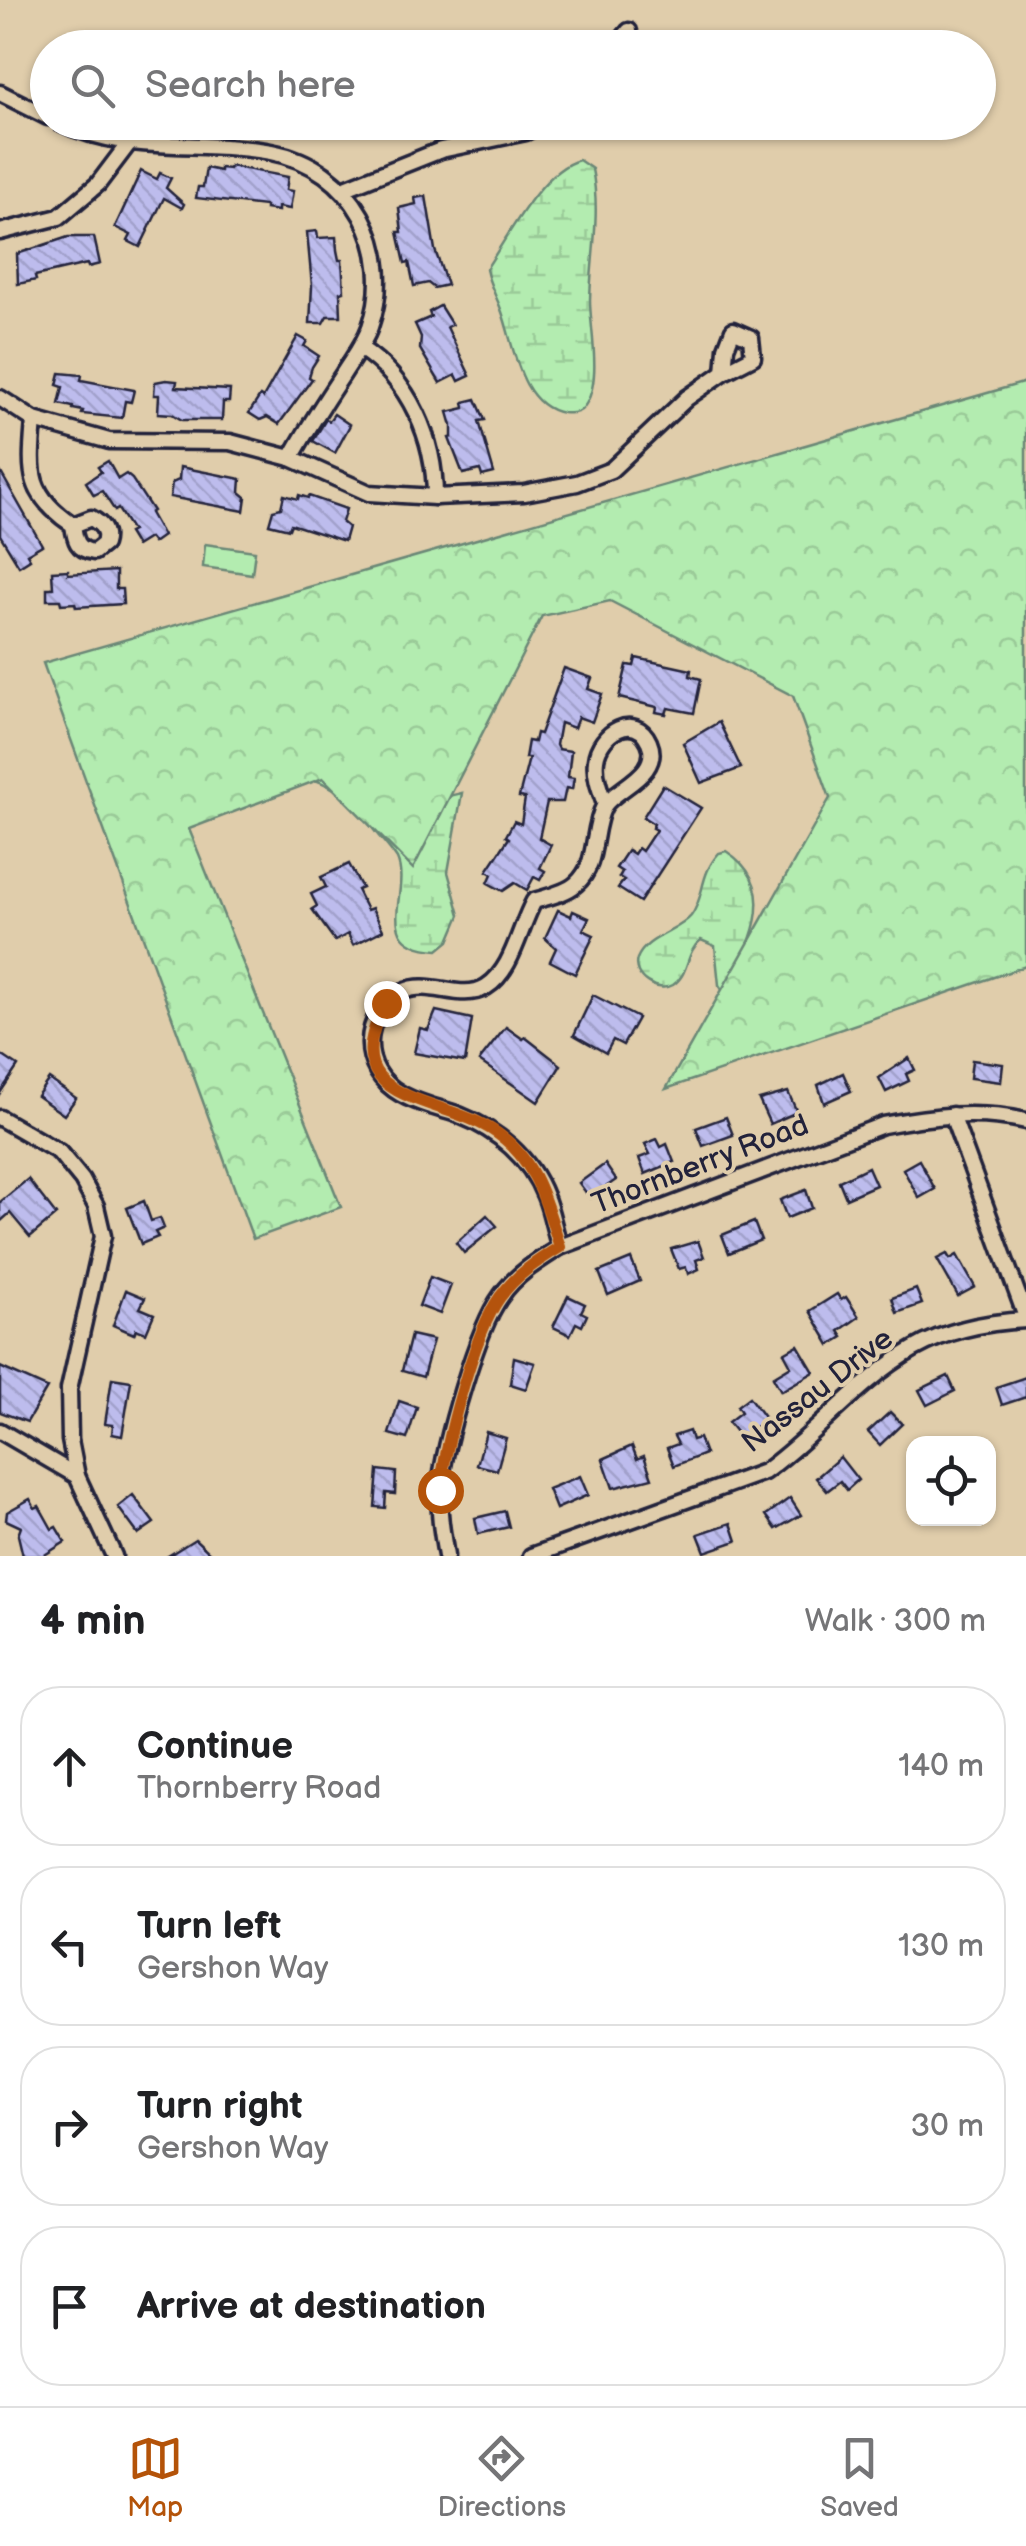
<!DOCTYPE html>
<meta charset="utf-8">
<style>
:root{--surface:#fff;--page:#f6f6f6;--text:#202124;--muted:#757577;--line:#e0e0e0;--accent:#b45309}
body{margin:0;font-family:"Balsamiq Sans",sans-serif;background:var(--page);color:var(--text)}
.controls{position:absolute;right:30px;bottom:30px;display:grid;overflow:hidden;border-radius:20px;box-shadow:0 2px 8px #0004}
.controls button{width:90px;height:90px;display:grid;place-items:center;padding:0;border:0;border-bottom:2px solid var(--line);background:var(--surface);color:var(--text);font:50px sans-serif}
.stop{position:absolute;width:30px;height:30px;margin:-22px;border:8px solid #b45309;border-radius:50%;background:#fff}
.stop.end{background:#b45309;border-color:#fff;box-shadow:0 2px 10px #0008}
.list{margin:0;padding:0;list-style:none}
h2{display:flex;justify-content:space-between;align-items:center;height:130px;margin:0;padding:0 40px;font-size:42px}
h2 small{font-size:32px;font-weight:400;color:var(--muted)}
.list li{display:grid;grid-template-columns:65px 1fr auto;gap:30px;align-items:center;box-sizing:border-box;height:160px;margin:0 20px 20px;padding:0 20px;border:2px solid var(--line);border-radius:40px}
.list b{display:block;font-size:38px;white-space:nowrap}
.list p{margin:0;font-size:32px;white-space:nowrap;color:var(--muted)}
.list em{font-size:32px;font-style:normal;color:var(--muted)}
.icon{flex:none;width:55px;height:55px;fill:none;stroke:currentColor;stroke-width:2;stroke-linecap:round;stroke-linejoin:round}
.map{position:relative;flex:none;width:1026px;height:1556px;overflow:hidden}
.search{position:absolute;background:var(--surface);box-shadow:0 2px 8px #0004;left:30px;right:30px;top:30px;height:110px;display:flex;align-items:center;gap:25px;box-sizing:border-box;padding:0 35px;border-radius:55px;color:var(--muted);font-size:38px}
.sheet{height:850px;background:var(--surface)}
nav{display:flex;justify-content:space-around;align-items:center;box-sizing:border-box;height:140px;border-top:2px solid var(--line);background:var(--surface);font-size:28px;color:var(--muted)}
nav a{display:grid;justify-items:center;gap:5px}
nav .on{color:var(--accent)}
.map>svg:first-child{display:block}
.wetland{fill:url(#wetland-marsh);stroke:#6a8776;stroke-width:2.5}
.park{fill:url(#park-crowns);stroke:#6a8776;stroke-width:2.5}
.garden{fill:#b3ecb0;stroke:#6a8776;stroke-width:2.5}
.building{fill:url(#building-back-hatch);stroke:#22223b;stroke-width:2.5}
.lines{fill:none;stroke-linecap:round;stroke-linejoin:round}
.minor-casing{stroke:#22223b;stroke-width:21}
.minor{stroke:#e0cdab;stroke-width:14}
.route{stroke:#b45309;stroke-width:12}
.labels{text-anchor:middle;stroke-width:8;stroke-linejoin:round;paint-order:stroke}
.street-label{font-size:30px;fill:#22223b;stroke:#e0cdab}
</style>
<div class="map">
<svg width="1026" height="1556" viewBox="0 0 1026 1556">
<defs>
<pattern id="wetland-marsh" width="20" height="14" patternUnits="userSpaceOnUse" patternTransform="scale(2.5)"><rect width="20" height="14" fill="#b3ecb0"/><path d="M1 5h8M5 5V1M11 12h8M15 12V8" fill="none" stroke="#9aca98"/></pattern>
<pattern id="park-crowns" width="20" height="18" patternUnits="userSpaceOnUse" patternTransform="scale(2.5)"><rect width="20" height="18" fill="#b3ecb0"/><path d="M2 6a3 3 0 1 1 6 0M12 15a3 3 0 1 1 6 0" fill="none" stroke="#9aca98"/></pattern>
<pattern id="building-back-hatch" width="6" height="6" patternUnits="userSpaceOnUse" patternTransform="scale(2.5)"><rect width="6" height="6" fill="#bdbced"/><path d="M-1 5l2 2M0 0l6 6M5-1l2 2" fill="none" stroke="#a2a1cc"/></pattern>
</defs>
<rect width="100%" height="100%" fill="#e0cdab"/>
<filter id="ink" filterUnits="userSpaceOnUse"><feTurbulence type="fractalNoise" baseFrequency=".01" numOctaves="2"/><feDisplacementMap in="SourceGraphic" scale="20" xChannelSelector="R" yChannelSelector="G"/><feConvolveMatrix kernelMatrix="1 2 1 2 8 2 1 2 1" color-interpolation-filters="sRGB"/></filter>
<g filter="url(#ink)">
<!-- wetland -->
<g class="wetland">
<path d="M579 160 592 169C601 213 591 256 590 300 590 329 603 382 584 407 579 414 571 414 563 413 520 406 514 346 502 312 497 297 489 285 486 269 508 237 541 170 579 160Z"/>
<path d="M269 762 441 798 462 793 448 872 460 915 449 941 438 950C369 946 412 892 397 859 392 851 384 842 377 834 364 817 348 795 327 785 309 777 288 770 269 762Z"/>
<path d="M726 851C784 888 748 947 725 994L719 985 715 946 701 940C685 952 690 974 673 985 658 994 631 977 637 959 645 937 678 932 691 916 705 897 699 875 719 853Z"/>
</g>
<!-- park -->
<polygon class="park" points="1026,382 1026,966 666,1089 830,798 793,696 610,601 542,616 413,869 323,778 189,829 341,1207 253,1239 43,663"/>
<!-- garden -->
<polygon class="garden" points="205,544 255,551 252,574 203,567"/>
<!-- building -->
<g class="building">
<polygon points="230,166 288,177 286,190 293,191 290,209 278,207 278,211 265,209 265,206 196,198 198,187 203,187 206,168 220,171 220,168 229,169"/>
<polygon points="141,171 157,179 160,173 171,178 166,188 184,204 182,208 164,198 140,247 128,241 131,235 115,227"/>
<polygon points="426,196 435,250 447,285 434,288 428,283 414,286 409,262 405,263 398,232 402,232 399,208 416,204 415,198"/>
<polygon points="317,231 318,238 336,237 337,250 339,260 342,260 344,291 340,292 341,316 327,316 323,323 310,323 312,286 307,232"/>
<polygon points="68,237 94,237 100,264 88,267 87,264 35,276 36,280 18,284 17,254"/>
<polygon points="440,306 452,325 447,327 470,376 459,381 456,375 440,383 420,349 421,337 415,324 431,317 429,312"/>
<polygon points="298,336 307,341 304,346 319,356 312,367 309,377 312,379 279,424 267,417 260,420 249,413 260,396 263,398"/>
<polygon points="60,373 82,375 81,380 134,390 131,402 125,401 122,418 82,414 83,411 73,409 73,407 59,404 63,387 57,385"/>
<polygon points="166,380 177,381 176,387 230,390 229,402 223,402 222,420 182,420 172,414 158,413 159,395 154,395 155,382"/>
<polygon points="476,399 485,420 479,421 494,473 482,476 480,470 463,474 449,438 452,437 452,426 448,412 465,408 464,402"/>
<polygon points="334,414 350,425 335,453 313,441 326,419 329,421"/>
<polygon points="108,461 118,479 126,474 132,479 153,511 150,513 163,536 153,543 149,538 136,546 128,533 132,531 118,509 115,511 102,491 94,495 86,482 101,472 98,467"/>
<polygon points="180,467 241,479 240,492 246,497 244,511 170,497 172,483 179,480"/>
<polygon points="0,471 42,545 27,554 30,559 19,566 0,535"/>
<polygon points="284,495 298,499 299,495 308,498 309,496 346,509 342,522 348,527 344,541 291,524 289,529 269,524 273,510 281,508"/>
<polygon points="68,570 68,574 116,571 116,589 122,589 123,604 76,607 75,603 61,604 60,600 47,600 47,588 53,588 52,571"/>
<polygon points="636,658 691,670 690,676 701,679 694,713 668,708 666,714 656,712 657,707 619,698 627,665 634,666"/>
<polygon points="564,668 592,678 588,689 602,694 592,722 578,717 574,728 560,723 556,745 558,749 571,751 568,777 574,778 572,789 566,788 563,802 547,802 539,838 551,845 540,868 545,871 540,880 534,877 527,890 515,883 503,891 488,883 492,874 487,871 509,838 506,836 514,821 521,824 525,798 519,797 529,758 525,758 528,741 534,742 536,733 540,734"/>
<polygon points="719,722 741,768 701,783 683,743"/>
<polygon points="663,785 701,808 640,902 618,888 624,880 619,877 622,872 616,868 628,850 634,854 638,848 642,851 656,830 652,828 654,824 643,817"/>
<polygon points="349,864 362,888 357,890 367,910 372,908 383,930 353,945 348,934 335,941 312,909 317,906 311,894 326,887 321,877"/>
<polygon points="558,910 571,916 573,911 589,918 583,930 594,935 575,974 550,961 556,948 545,938"/>
<polygon points="593,995 638,1018 623,1045 613,1040 606,1053 574,1035"/>
<polygon points="436,1011 472,1019 465,1062 414,1053 420,1028 428,1030"/>
<polygon points="506,1027 523,1039 525,1037 561,1065 538,1102 479,1061"/>
<polygon points="0,1054 18,1066 0,1093"/>
<polygon points="909,1058 915,1070 906,1074 909,1081 886,1092 879,1078"/>
<polygon points="972,1060 1003,1064 1001,1082 970,1078"/>
<polygon points="843,1073 851,1091 824,1103 818,1085"/>
<polygon points="49,1079 76,1098 64,1115 37,1096"/>
<polygon points="788,1092 797,1112 770,1124 759,1100"/>
<polygon points="726,1117 733,1135 703,1146 696,1128"/>
<polygon points="657,1139 661,1147 667,1144 674,1162 645,1174 639,1158 650,1154 645,1144"/>
<polygon points="919,1160 935,1189 919,1198 903,1169"/>
<polygon points="605,1164 616,1180 590,1198 579,1183"/>
<polygon points="868,1167 876,1185 846,1198 839,1181"/>
<polygon points="28,1179 56,1215 30,1237 10,1213 0,1222 0,1202"/>
<polygon points="806,1190 812,1208 787,1218 780,1200"/>
<polygon points="144,1201 151,1221 160,1218 164,1228 155,1232 158,1237 141,1244 127,1208"/>
<polygon points="487,1215 497,1226 464,1253 456,1243"/>
<polygon points="754,1222 761,1240 729,1253 722,1235"/>
<polygon points="698,1241 704,1257 696,1260 699,1269 688,1274 686,1267 679,1269 671,1249"/>
<polygon points="947,1254 950,1259 957,1255 975,1287 958,1296 937,1259"/>
<polygon points="631,1259 640,1281 608,1295 599,1272"/>
<polygon points="430,1277 451,1285 440,1314 419,1306"/>
<polygon points="916,1289 922,1304 897,1313 892,1298"/>
<polygon points="126,1290 145,1298 140,1308 154,1314 146,1333 136,1329 134,1334 113,1325"/>
<polygon points="837,1294 841,1300 846,1297 859,1317 839,1331 843,1337 830,1345 810,1311"/>
<polygon points="568,1296 585,1304 581,1312 587,1315 582,1326 576,1323 570,1335 553,1327"/>
<polygon points="411,1335 433,1340 423,1377 402,1371"/>
<polygon points="798,1345 814,1372 781,1391 773,1377 791,1366 784,1353"/>
<polygon points="514,1357 535,1363 526,1389 510,1384"/>
<polygon points="0,1367 47,1388 27,1422 0,1412"/>
<polygon points="948,1376 955,1391 927,1405 919,1390"/>
<polygon points="1026,1377 1026,1397 1002,1405 996,1387"/>
<polygon points="112,1378 131,1381 122,1436 112,1434 113,1425 105,1424"/>
<polygon points="749,1397 766,1420 741,1438 728,1422 741,1412 737,1406"/>
<polygon points="399,1401 417,1407 407,1439 389,1434"/>
<polygon points="890,1412 902,1424 880,1445 868,1432"/>
<polygon points="689,1431 692,1440 699,1438 705,1454 674,1466 667,1448 678,1444 674,1436"/>
<polygon points="486,1432 506,1438 497,1470 477,1465"/>
<polygon points="632,1446 637,1459 644,1456 652,1478 613,1488 603,1459"/>
<polygon points="840,1457 858,1480 847,1490 840,1481 827,1491 816,1478"/>
<polygon points="378,1470 396,1472 395,1494 386,1493 385,1508 375,1507"/>
<polygon points="580,1476 588,1495 556,1509 548,1489"/>
<polygon points="133,1495 154,1523 138,1534 118,1507"/>
<polygon points="790,1498 801,1515 776,1529 766,1515"/>
<polygon points="30,1499 35,1508 39,1506 52,1529 56,1527 65,1542 43,1556 23,1556 18,1535 21,1527 6,1520 7,1512"/>
<polygon points="505,1511 509,1527 478,1534 475,1518"/>
<polygon points="731,1523 737,1541 705,1552 698,1534"/>
<polygon points="195,1539 213,1556 168,1556"/>
</g>
<g class="lines">
<defs>
<g id="minor">
<polyline points="615,48 629,31"/>
<polyline points="0,93 48,117"/>
<path d="M60 122C126 155 201 139 271 152 353 167 397 250 370 327 364 344 353 358 343 374 325 401 307 429 291 458"/>
<polyline points="343,189 441,150 526,132 545,122"/>
<polyline points="0,232 59,217 98,184 129,143"/>
<path d="M360 348C410 380 435 440 435 497"/>
<polyline points="0,398 34,420 109,441 230,442 291,458 369,493 435,497 524,493 577,483 611,470 687,398 724,372 753,357 751,338 733,330 726,348 724,372"/>
<path d="M34 420C30 471 26 494 73 525L91 518C102 524 108 531 104 544L94 552C77 550 75 540 73 525"/>
<polyline points="952,1115 1026,1317"/>
<polyline points="0,1118 59,1152 82,1180 96,1206 103,1236 69,1389 70,1440 77,1476"/>
<path d="M560 1247C554 1231 552 1212 545 1196 530 1157 497 1130 459 1115 440 1108 418 1104 401 1094 359 1071 359 1013 404 991 430 979 461 1002 486 987 513 970 519 928 534 901 547 897 566 893 576 884 599 864 591 831 604 806 615 788 663 774 649 742 635 711 599 733 596 760 594 775 600 790 605 804"/>
<polyline points="0,1431 77,1476 114,1556"/>
<path d="M446 1556C442 1533 438 1510 440 1487 444 1446 477 1328 501 1296 516 1274 538 1261 560 1247L883 1125C930 1116 978 1110 1026 1121"/>
<path d="M531 1556 764 1472C816 1435 858 1381 914 1349 947 1330 988 1322 1026 1320"/>
</g>
</defs>
<!-- minor casing -->
<use href="#minor" class="minor-casing"/>
<!-- minor -->
<use href="#minor" class="minor"/>
</g>
</g>
<g class="lines" filter="url(#ink)">
<!-- route -->
<path class="route" d="M386 1003C329 1105 441 1094 497 1133 537 1161 546 1204 560 1247 537 1261 516 1275 500 1297 473 1334 446 1444 440 1490"/>
</g>
<g class="labels">
<!-- street labels -->
<g class="street-label">
<text transform="translate(700 1164) rotate(-21)" y="10">Thornberry Road</text>
<text transform="translate(817 1390) rotate(-38)" y="10">Nassau Drive</text>
</g>
</g>
</svg>
<div class="controls">
<button><svg class="icon" aria-label="locate" viewBox="0 0 24 24"><circle cx="12" cy="12" r="6"/><path d="M12 2v4M12 18v4M2 12h4M18 12h4"/></svg></button>
</div>
<div class="stop" style="left:440px;top:1490px"></div>
<div class="stop end" style="left:386px;top:1003px"></div>
<div class="search"><svg class="icon" aria-label="search" viewBox="0 0 24 24"><circle cx="10" cy="10" r="6"/><path d="M15 15l6 6"/></svg>Search here</div>
</div>
<section class="sheet">
<h2>4 min<small>Walk · 300 m</small></h2>
<ul class="list">
<li><svg class="icon" aria-label="ahead" viewBox="0 0 24 24"><path d="M12 20V5M6 11l6-6 6 6"/></svg><div><b>Continue</b><p>Thornberry Road</p></div><em>140 m</em></li>
<li><svg class="icon" aria-label="left" viewBox="0 0 24 24"><path d="M17 20v-9H6M10 6l-5 5 5 5"/></svg><div><b>Turn left</b><p>Gershon Way</p></div><em>130 m</em></li>
<li><svg class="icon" aria-label="right" viewBox="0 0 24 24"><path d="M7 20v-9h11M14 6l5 5-5 5"/></svg><div><b>Turn right</b><p>Gershon Way</p></div><em>30 m</em></li>
<li><svg class="icon" aria-label="arrive" viewBox="0 0 24 24"><path d="M6 21V4h12l-3 4 3 4H6"/></svg><div><b>Arrive at destination</b></div></li>
</ul>
</section>
<nav>
<a class="on"><svg class="icon" aria-label="map" viewBox="0 0 24 24"><path d="M3 6l6-2 6 2 6-2v14l-6 2-6-2-6 2zM9 4v14M15 6v14"/></svg>Map</a>
<a><svg class="icon" aria-label="directions" viewBox="0 0 24 24"><path d="M12 3l9 9-9 9-9-9zM9 14v-3h6M13 9l2 2-2 2"/></svg>Directions</a>
<a><svg class="icon" aria-label="saved" viewBox="0 0 24 24"><path d="M7 4h10v16l-5-4-5 4z"/></svg>Saved</a>
</nav>
